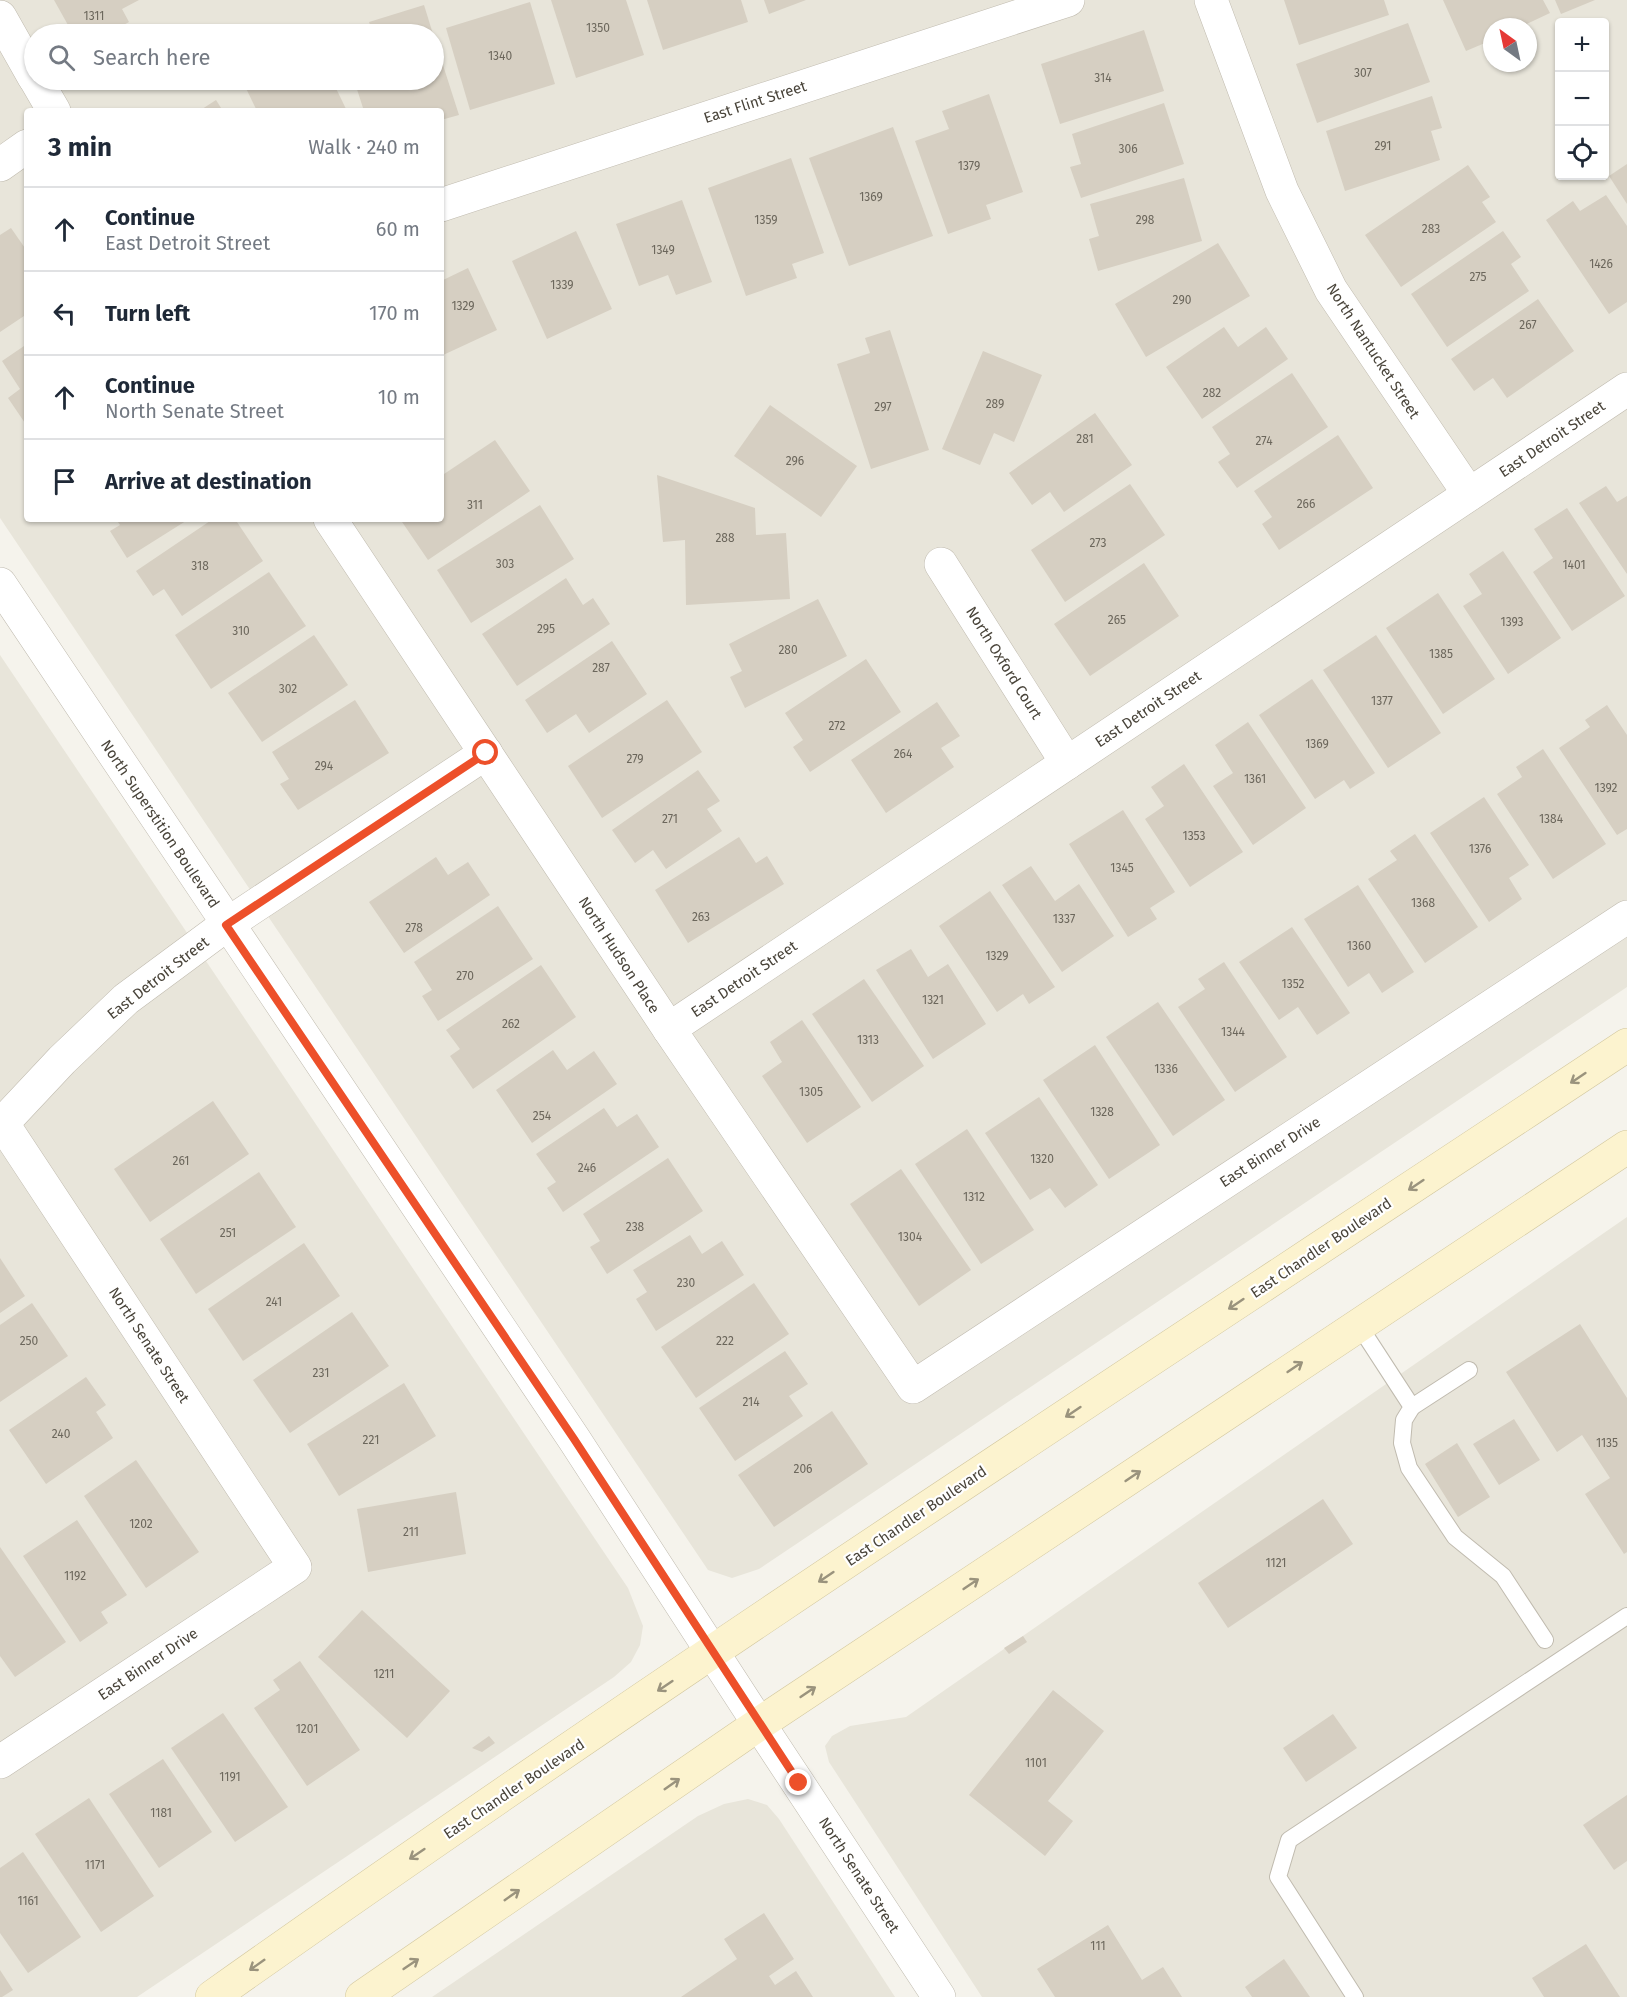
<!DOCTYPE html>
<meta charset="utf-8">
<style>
:root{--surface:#fff;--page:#f2f2f3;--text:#1f2937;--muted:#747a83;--line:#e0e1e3}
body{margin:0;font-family:"Fira Sans",sans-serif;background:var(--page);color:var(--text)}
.controls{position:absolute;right:18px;top:18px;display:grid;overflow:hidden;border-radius:6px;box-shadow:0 2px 4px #0004}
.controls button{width:54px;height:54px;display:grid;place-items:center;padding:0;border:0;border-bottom:2px solid var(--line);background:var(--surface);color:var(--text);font:30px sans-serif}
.compass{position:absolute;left:1483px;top:18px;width:54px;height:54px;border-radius:50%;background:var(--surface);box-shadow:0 2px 4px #0004;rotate:327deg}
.stop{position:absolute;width:18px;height:18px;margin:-14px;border:4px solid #ed502a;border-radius:50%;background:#fff}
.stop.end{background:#ed502a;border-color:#fff;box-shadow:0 2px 6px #0008}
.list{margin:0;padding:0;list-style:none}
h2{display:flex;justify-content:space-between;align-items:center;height:78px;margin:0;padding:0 24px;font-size:26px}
h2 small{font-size:20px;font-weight:400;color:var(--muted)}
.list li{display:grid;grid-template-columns:39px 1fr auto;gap:18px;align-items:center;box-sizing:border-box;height:84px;padding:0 24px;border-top:2px solid var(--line)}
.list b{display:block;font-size:22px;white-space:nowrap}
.list p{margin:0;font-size:20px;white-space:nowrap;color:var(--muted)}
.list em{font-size:20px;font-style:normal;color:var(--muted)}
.icon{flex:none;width:33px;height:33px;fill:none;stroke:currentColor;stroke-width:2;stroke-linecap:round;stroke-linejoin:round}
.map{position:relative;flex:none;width:1627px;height:1997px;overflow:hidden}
.search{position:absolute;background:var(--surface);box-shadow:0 2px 4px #0004;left:24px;top:24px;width:420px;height:66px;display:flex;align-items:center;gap:15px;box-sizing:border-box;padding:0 21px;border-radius:33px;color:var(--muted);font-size:22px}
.panel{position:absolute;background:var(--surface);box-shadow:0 2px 4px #0004;left:24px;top:108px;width:420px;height:414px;border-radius:6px}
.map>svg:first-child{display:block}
.residential{fill:#e8e5da;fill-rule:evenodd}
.building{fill:#d6cfc2}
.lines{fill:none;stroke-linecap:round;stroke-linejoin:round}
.service-casing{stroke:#c0bbaf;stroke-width:18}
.minor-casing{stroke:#c0bbaf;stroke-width:34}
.tertiary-casing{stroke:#c0bbaf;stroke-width:34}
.secondary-casing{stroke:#d2c79e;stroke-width:34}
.service{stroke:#fff;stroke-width:16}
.minor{stroke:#fff;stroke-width:33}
.tertiary{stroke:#fff;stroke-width:33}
.secondary{stroke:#fcf3cf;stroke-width:33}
.oneway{stroke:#9a937d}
.route{stroke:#ed502a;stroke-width:8}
.labels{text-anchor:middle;stroke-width:4.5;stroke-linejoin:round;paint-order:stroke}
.number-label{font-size:12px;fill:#6c675c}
.street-label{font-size:15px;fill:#49443a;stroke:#fff}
</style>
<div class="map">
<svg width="1627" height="1997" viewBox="0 0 1627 1997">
<rect width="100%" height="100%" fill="#f5f3ec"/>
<!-- residential -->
<g class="residential">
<path d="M0 0H1627V987L759 1569 732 1578 708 1570 0 518ZM1560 22H1604V176H1560ZM1492 27H1528V63H1492ZM34 34H434V80H34ZM27 111H441V519H27Z"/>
<polygon points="0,655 628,1588 643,1626 640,1645 631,1662 614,1677 137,1997 0,1997"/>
<polygon points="1627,1217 1627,1997 982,1997 829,1762 825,1746 832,1736 850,1726 906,1717"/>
<polygon points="748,1799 767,1805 779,1819 895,1997 432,1997 698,1816 724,1804"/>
</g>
<!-- building -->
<g class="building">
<polygon points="54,0 139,0 122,9 129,22 107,34 73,34"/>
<polygon points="551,0 626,0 644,55 576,78"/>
<polygon points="647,0 741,0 748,22 663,50"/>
<polygon points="764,0 806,0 769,14"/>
<polygon points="1284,0 1384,0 1389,15 1299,45"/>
<polygon points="1443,0 1543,0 1550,13 1520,27 1492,27 1492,40 1466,51"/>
<polygon points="1555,0 1595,0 1561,14"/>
<polygon points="530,2 555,84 470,110 446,28"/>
<polygon points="424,5 433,34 373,34 369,22"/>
<polygon points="1408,23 1430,82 1317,123 1296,64"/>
<polygon points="1144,30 1164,91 1060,124 1041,64"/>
<polygon points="434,37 459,115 441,120 441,111 364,111 354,80 434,80"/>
<polygon points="242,80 332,80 347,111 257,111"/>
<polygon points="989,94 1023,192 986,205 991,219 948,234 915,141 949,129 942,111"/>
<polygon points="1432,96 1442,128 1431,131 1440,160 1345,191 1326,131"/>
<polygon points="216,100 223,111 199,111"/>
<polygon points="1164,103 1184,164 1081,198 1070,167 1081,164 1072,134"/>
<polygon points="893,127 933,236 849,266 809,158"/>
<polygon points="791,158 824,253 792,264 797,278 746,296 708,188"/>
<polygon points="1627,164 1627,204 1609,176"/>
<polygon points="1468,165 1490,197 1482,202 1496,222 1401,287 1365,235"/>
<polygon points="1184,178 1202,241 1098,271 1089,239 1099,236 1090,204"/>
<polygon points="1606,195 1627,226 1627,302 1609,314 1546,220 1573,201 1580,211"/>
<polygon points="682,200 712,282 676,295 668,275 639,286 616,224"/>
<polygon points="11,228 27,251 27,314 0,332 0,235"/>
<polygon points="576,231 612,309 547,339 512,261"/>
<polygon points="1503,231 1521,257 1511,264 1529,291 1447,347 1411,294"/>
<polygon points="1218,243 1250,296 1146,357 1115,304"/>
<polygon points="468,268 497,330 441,356 441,281"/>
<polygon points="1538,299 1574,351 1507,398 1493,378 1474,391 1451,359"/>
<polygon points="1224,327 1238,347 1266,327 1288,359 1202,419 1166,367"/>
<polygon points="890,330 929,450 871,469 837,364 870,353 865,338"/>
<polygon points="27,344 27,426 8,398 20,389 2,361"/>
<polygon points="983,351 1042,375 1014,442 994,433 980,465 942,449"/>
<polygon points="1292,373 1328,427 1237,488 1218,462 1230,454 1212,427"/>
<polygon points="770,405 857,466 821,517 734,456"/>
<polygon points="1095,413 1132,465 1064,512 1050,492 1032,505 1009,473"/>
<polygon points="1338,435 1373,488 1279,550 1262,524 1272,517 1254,491"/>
<polygon points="495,440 530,491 428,560 400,519 441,519 441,476"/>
<polygon points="657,475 755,508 756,535 786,533 790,599 686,605 685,540 663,542"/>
<polygon points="1130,484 1165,535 1065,602 1031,550"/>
<polygon points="1606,486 1617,502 1627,496 1627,574 1579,503"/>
<polygon points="540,505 574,559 471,623 437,570"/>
<polygon points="1567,508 1625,596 1572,631 1533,572 1553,558 1534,529"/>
<polygon points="116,519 189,519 127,558 110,531 120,525"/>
<polygon points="213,519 235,519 263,561 182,616 164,589 153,596 136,571"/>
<polygon points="1503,551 1561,638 1508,674 1463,606 1482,594 1469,574"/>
<polygon points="1144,563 1179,616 1090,676 1054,624"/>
<polygon points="269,572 306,626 211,689 175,635"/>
<polygon points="566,578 583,605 593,598 610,624 517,686 482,634"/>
<polygon points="1438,593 1495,679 1443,714 1386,628"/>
<polygon points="818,599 847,656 745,708 730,677 742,671 729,644"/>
<polygon points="314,635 348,685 262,742 228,693"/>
<polygon points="1376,635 1441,733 1388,768 1323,670"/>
<polygon points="612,641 647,694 589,733 576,714 547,733 525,700"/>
<polygon points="866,659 901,712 810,772 793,747 803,740 785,713"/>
<polygon points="1312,679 1375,773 1350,789 1344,780 1315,799 1259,715"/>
<polygon points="355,700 389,753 298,810 280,784 289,779 272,752"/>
<polygon points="667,700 702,752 602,818 568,766"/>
<polygon points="937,702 960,736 941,748 954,767 886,813 851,760"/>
<polygon points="1607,705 1627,735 1627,829 1617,835 1559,748 1590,727 1585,720"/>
<polygon points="1248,722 1306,808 1253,845 1213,786 1233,773 1215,745"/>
<polygon points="1543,749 1606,844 1553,879 1497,794 1522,777 1516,767"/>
<polygon points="1184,764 1243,852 1190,887 1145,819 1164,806 1151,787"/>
<polygon points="698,770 720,801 707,809 722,831 666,869 653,850 635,863 612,830"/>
<polygon points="1484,797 1529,865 1509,878 1522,899 1489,922 1430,833"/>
<polygon points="1123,810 1175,892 1150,908 1157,919 1128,937 1069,844"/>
<polygon points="1415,834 1478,927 1425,963 1368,879 1397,860 1390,851"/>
<polygon points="739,837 756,863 767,856 784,884 688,943 655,890"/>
<polygon points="436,857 448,875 468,862 490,895 404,953 369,902"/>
<polygon points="1031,866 1055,901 1079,884 1114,936 1062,972 1002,885"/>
<polygon points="1358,885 1414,972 1382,993 1369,973 1348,987 1304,919"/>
<polygon points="990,891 1055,987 1029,1004 1023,994 997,1012 939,926"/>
<polygon points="498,906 533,959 438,1021 422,996 432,990 414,962"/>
<polygon points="1292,927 1350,1013 1317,1035 1298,1007 1279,1020 1239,962"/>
<polygon points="911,949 928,977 948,964 986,1024 933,1059 876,970"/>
<polygon points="1224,962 1287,1057 1235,1092 1178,1007 1205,989 1198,979"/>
<polygon points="541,965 576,1017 473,1089 450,1056 460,1049 446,1030"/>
<polygon points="864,979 924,1066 872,1102 812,1014"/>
<polygon points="1158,1002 1225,1100 1173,1136 1106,1037"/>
<polygon points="802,1020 861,1107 807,1143 762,1076 782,1062 770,1042"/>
<polygon points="1095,1045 1160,1145 1109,1179 1043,1080"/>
<polygon points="553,1050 567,1070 594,1051 617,1084 532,1143 496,1090"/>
<polygon points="1039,1097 1098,1185 1065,1208 1050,1188 1030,1200 985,1133"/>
<polygon points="213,1101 249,1154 150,1222 114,1169"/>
<polygon points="604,1108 617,1127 637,1114 659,1147 563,1212 547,1188 556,1182 536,1154"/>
<polygon points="967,1129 1034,1230 981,1264 915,1164"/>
<polygon points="668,1158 703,1211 607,1274 590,1247 600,1241 583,1214"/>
<polygon points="901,1169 971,1270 919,1306 850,1204"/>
<polygon points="259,1172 296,1227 196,1294 160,1239"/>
<polygon points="690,1235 702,1254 722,1241 744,1275 656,1331 636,1299 647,1292 633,1270"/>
<polygon points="304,1243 340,1296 243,1361 208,1309"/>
<polygon points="0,1258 25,1296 0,1313"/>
<polygon points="754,1283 789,1334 696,1398 661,1347"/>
<polygon points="32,1303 68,1356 0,1402 0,1325"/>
<polygon points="352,1312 389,1366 290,1433 253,1380"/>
<polygon points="1580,1324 1627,1398 1627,1552 1624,1554 1585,1494 1610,1478 1582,1435 1557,1452 1506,1372"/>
<polygon points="785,1351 808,1384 789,1396 803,1416 735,1461 699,1408"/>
<polygon points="86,1377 106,1405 96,1412 113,1438 46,1484 9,1430"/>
<polygon points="404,1383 436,1436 339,1496 307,1444"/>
<polygon points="832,1411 868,1464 774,1527 738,1475"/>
<polygon points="1514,1419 1540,1460 1499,1485 1473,1444"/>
<polygon points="1457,1443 1490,1497 1458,1517 1425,1464"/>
<polygon points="136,1460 199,1552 146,1588 84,1496"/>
<polygon points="456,1492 466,1554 368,1572 357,1509"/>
<polygon points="1323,1499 1353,1544 1228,1628 1198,1583"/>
<polygon points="77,1520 127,1595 101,1612 108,1623 80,1642 23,1556"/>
<polygon points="0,1547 66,1642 15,1677 0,1656"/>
<polygon points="362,1610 450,1691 407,1738 318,1657"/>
<polygon points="1023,1636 1027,1642 1009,1654 1004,1648"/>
<polygon points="300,1661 360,1750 307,1786 254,1708 280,1690 273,1680"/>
<polygon points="1053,1690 1104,1731 1048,1801 1073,1821 1045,1856 969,1795"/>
<polygon points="223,1713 288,1807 235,1842 171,1748"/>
<polygon points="1333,1714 1357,1748 1306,1782 1283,1748"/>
<polygon points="489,1736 495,1743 482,1752 472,1748"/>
<polygon points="163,1759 212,1832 159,1868 109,1794"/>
<polygon points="1627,1795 1627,1861 1614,1870 1583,1825"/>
<polygon points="89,1798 154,1896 101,1932 35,1834"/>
<polygon points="23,1852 81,1937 28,1973 0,1933 0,1868"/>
<polygon points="764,1913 794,1959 769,1976 775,1985 796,1971 813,1997 681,1997 737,1959 724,1939"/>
<polygon points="1108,1925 1142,1980 1163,1967 1182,1997 1055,1997 1037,1969"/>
<polygon points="1586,1944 1620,1997 1544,1997 1532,1978"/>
<polygon points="1284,1959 1310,1997 1252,1997 1245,1987"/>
<polygon points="0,1970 13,1990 2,1997 0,1997"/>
</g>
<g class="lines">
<defs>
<g id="service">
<polyline points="1358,1324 1412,1407 1404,1420 1402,1443 1409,1468 1455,1537 1503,1576 1545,1640"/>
<polyline points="1412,1407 1469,1370"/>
<polyline points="1355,1997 1278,1877 1289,1840 1627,1616"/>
</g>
<g id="minor">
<polyline points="1211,0 1282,191 1331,290 1469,494"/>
<polyline points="0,17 34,77"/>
<polyline points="36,80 54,111"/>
<polyline points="0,165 27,146"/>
<polyline points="441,205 1068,0"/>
<polyline points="330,519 669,1029 913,1387 1627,917"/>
<polyline points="941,564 1067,763"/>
<polyline points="669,1029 1627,389"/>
<polyline points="0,1126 62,1060 126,999 226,925 486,753"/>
<polyline points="759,1724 939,1997"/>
<polyline points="0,1762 295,1567 3,1124"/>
</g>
<polyline id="tertiary" points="0,584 574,1439 759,1724"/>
<g id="secondary">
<path d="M212 1997C676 1668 1153 1359 1627 1045"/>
<polyline points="362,1997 759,1724 1627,1147"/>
</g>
</defs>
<!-- service casing -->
<use href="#service" class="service-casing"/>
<!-- minor casing -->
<use href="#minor" class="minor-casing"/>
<!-- tertiary casing -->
<use href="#tertiary" class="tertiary-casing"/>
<!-- secondary casing -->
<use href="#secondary" class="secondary-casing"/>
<!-- service -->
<use href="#service" class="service"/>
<!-- minor -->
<use href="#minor" class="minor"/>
<!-- tertiary -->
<use href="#tertiary" class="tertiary"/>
<!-- secondary -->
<use href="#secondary" class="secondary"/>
</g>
<!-- one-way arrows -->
<defs><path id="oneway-shaft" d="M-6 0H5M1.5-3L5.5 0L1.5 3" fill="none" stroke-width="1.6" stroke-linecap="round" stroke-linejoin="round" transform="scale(1.5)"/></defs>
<g class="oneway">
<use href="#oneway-shaft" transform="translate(1578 1078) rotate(146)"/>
<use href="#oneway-shaft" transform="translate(1416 1185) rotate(146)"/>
<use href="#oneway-shaft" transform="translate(1236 1304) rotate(146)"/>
<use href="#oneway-shaft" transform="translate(1295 1367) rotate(-34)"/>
<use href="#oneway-shaft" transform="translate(1073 1412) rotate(146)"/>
<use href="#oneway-shaft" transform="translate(1133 1476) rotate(-34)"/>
<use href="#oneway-shaft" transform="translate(826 1577) rotate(146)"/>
<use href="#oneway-shaft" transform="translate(971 1584) rotate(-34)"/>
<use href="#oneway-shaft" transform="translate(665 1686) rotate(146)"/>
<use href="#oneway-shaft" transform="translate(808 1692) rotate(-34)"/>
<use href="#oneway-shaft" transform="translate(672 1784) rotate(-35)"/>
<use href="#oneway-shaft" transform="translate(417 1854) rotate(146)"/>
<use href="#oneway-shaft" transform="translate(512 1895) rotate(-35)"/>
<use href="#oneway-shaft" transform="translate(411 1964) rotate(-34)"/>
<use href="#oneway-shaft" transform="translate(257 1965) rotate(145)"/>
</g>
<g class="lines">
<!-- route -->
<polyline class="route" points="486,753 226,925 574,1439 799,1783"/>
</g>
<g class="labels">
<!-- number labels -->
<g class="number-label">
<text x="94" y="20">1311</text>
<text x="598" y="32">1350</text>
<text x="500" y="60">1340</text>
<text x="1363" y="77">307</text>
<text x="1103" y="82">314</text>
<text x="1383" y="150">291</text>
<text x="1128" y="153">306</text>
<text x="969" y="170">1379</text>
<text x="871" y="201">1369</text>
<text x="766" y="224">1359</text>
<text x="1145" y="224">298</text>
<text x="1431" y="233">283</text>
<text x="663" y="254">1349</text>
<text x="1601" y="268">1426</text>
<text x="1478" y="281">275</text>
<text x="562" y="289">1339</text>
<text x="1182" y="304">290</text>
<text x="463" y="310">1329</text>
<text x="1528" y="329">267</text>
<text x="1212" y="397">282</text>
<text x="995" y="408">289</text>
<text x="883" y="411">297</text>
<text x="1085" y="443">281</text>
<text x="1264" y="445">274</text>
<text x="795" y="465">296</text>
<text x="1306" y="508">266</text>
<text x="475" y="509">311</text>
<text x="725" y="542">288</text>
<text x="1098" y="547">273</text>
<text x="505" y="568">303</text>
<text x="1574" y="569">1401</text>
<text x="200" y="570">318</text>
<text x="1117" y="624">265</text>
<text x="1512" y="626">1393</text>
<text x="546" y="633">295</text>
<text x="241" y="635">310</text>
<text x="788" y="654">280</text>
<text x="1441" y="658">1385</text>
<text x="601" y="672">287</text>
<text x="288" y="693">302</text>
<text x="1382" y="705">1377</text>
<text x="837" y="730">272</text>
<text x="1317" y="748">1369</text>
<text x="903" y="758">264</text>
<text x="635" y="763">279</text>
<text x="324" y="770">294</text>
<text x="1255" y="783">1361</text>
<text x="1606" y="792">1392</text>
<text x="670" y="823">271</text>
<text x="1551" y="823">1384</text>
<text x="1194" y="840">1353</text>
<text x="1480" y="853">1376</text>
<text x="1122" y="872">1345</text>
<text x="1423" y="907">1368</text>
<text x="701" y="921">263</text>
<text x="1064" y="923">1337</text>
<text x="414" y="932">278</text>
<text x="1359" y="950">1360</text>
<text x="997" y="960">1329</text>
<text x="465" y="980">270</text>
<text x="1293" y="988">1352</text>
<text x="933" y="1004">1321</text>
<text x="511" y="1028">262</text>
<text x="1233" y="1036">1344</text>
<text x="868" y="1044">1313</text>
<text x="1166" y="1073">1336</text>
<text x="811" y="1096">1305</text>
<text x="1102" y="1116">1328</text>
<text x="542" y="1120">254</text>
<text x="1042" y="1163">1320</text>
<text x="181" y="1165">261</text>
<text x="587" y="1172">246</text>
<text x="974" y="1201">1312</text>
<text x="635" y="1231">238</text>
<text x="228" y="1237">251</text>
<text x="910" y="1241">1304</text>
<text x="686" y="1287">230</text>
<text x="274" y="1306">241</text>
<text x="29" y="1345">250</text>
<text x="725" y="1345">222</text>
<text x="321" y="1377">231</text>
<text x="751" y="1406">214</text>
<text x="61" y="1438">240</text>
<text x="371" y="1444">221</text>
<text x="1607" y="1447">1135</text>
<text x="803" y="1473">206</text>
<text x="141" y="1528">1202</text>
<text x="411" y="1536">211</text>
<text x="1276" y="1567">1121</text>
<text x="75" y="1580">1192</text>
<text x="384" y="1678">1211</text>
<text x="307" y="1733">1201</text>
<text x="1036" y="1767">1101</text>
<text x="230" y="1781">1191</text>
<text x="161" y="1817">1181</text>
<text x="95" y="1869">1171</text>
<text x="28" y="1905">1161</text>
<text x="1098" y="1950">111</text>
</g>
<!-- street labels -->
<g class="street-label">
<text transform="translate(755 102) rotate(-18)" y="5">East Flint Street</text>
<text transform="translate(1373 351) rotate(57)" y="5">North Nantucket Street</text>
<text transform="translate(1552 439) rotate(-34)" y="5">East Detroit Street</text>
<text transform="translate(1004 663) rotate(58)" y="5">North Oxford Court</text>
<text transform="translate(1148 709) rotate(-34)" y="5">East Detroit Street</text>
<text transform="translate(160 824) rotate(56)" y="5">North Superstition Boulevard</text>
<text transform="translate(619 955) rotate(57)" y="5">North Hudson Place</text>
<text transform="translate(158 978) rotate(-38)" y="5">East Detroit Street</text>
<text transform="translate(744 979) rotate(-34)" y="5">East Detroit Street</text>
<text transform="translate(1270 1152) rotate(-33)" y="5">East Binner Drive</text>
<text transform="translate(1321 1248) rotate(-34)" y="5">East Chandler Boulevard</text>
<text transform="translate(149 1345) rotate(57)" y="5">North Senate Street</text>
<text transform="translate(916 1516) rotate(-34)" y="5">East Chandler Boulevard</text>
<text transform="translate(148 1664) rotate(-34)" y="5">East Binner Drive</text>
<text transform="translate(514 1789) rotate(-34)" y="5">East Chandler Boulevard</text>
<text transform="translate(859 1875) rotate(57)" y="5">North Senate Street</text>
</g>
</g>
</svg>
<div class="controls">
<button>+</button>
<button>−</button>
<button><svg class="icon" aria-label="locate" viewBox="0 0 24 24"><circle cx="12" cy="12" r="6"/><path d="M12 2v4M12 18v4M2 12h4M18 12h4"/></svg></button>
</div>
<svg class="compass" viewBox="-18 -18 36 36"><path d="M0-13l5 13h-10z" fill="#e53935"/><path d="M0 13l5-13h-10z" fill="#747a83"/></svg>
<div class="stop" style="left:486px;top:753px"></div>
<div class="stop end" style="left:799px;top:1783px"></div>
<div class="search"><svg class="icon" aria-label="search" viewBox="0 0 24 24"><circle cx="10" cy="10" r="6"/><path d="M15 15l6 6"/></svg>Search here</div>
<section class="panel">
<h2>3 min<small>Walk · 240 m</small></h2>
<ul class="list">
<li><svg class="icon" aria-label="ahead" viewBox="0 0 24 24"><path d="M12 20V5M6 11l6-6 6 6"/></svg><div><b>Continue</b><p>East Detroit Street</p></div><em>60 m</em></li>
<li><svg class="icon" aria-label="left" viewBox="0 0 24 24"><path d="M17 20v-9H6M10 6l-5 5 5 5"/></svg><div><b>Turn left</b></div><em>170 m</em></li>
<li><svg class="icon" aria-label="ahead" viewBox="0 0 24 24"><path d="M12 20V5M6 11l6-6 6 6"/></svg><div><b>Continue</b><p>North Senate Street</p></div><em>10 m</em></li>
<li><svg class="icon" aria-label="arrive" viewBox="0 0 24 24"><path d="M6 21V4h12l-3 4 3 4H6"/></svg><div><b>Arrive at destination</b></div></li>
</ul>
</section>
</div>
